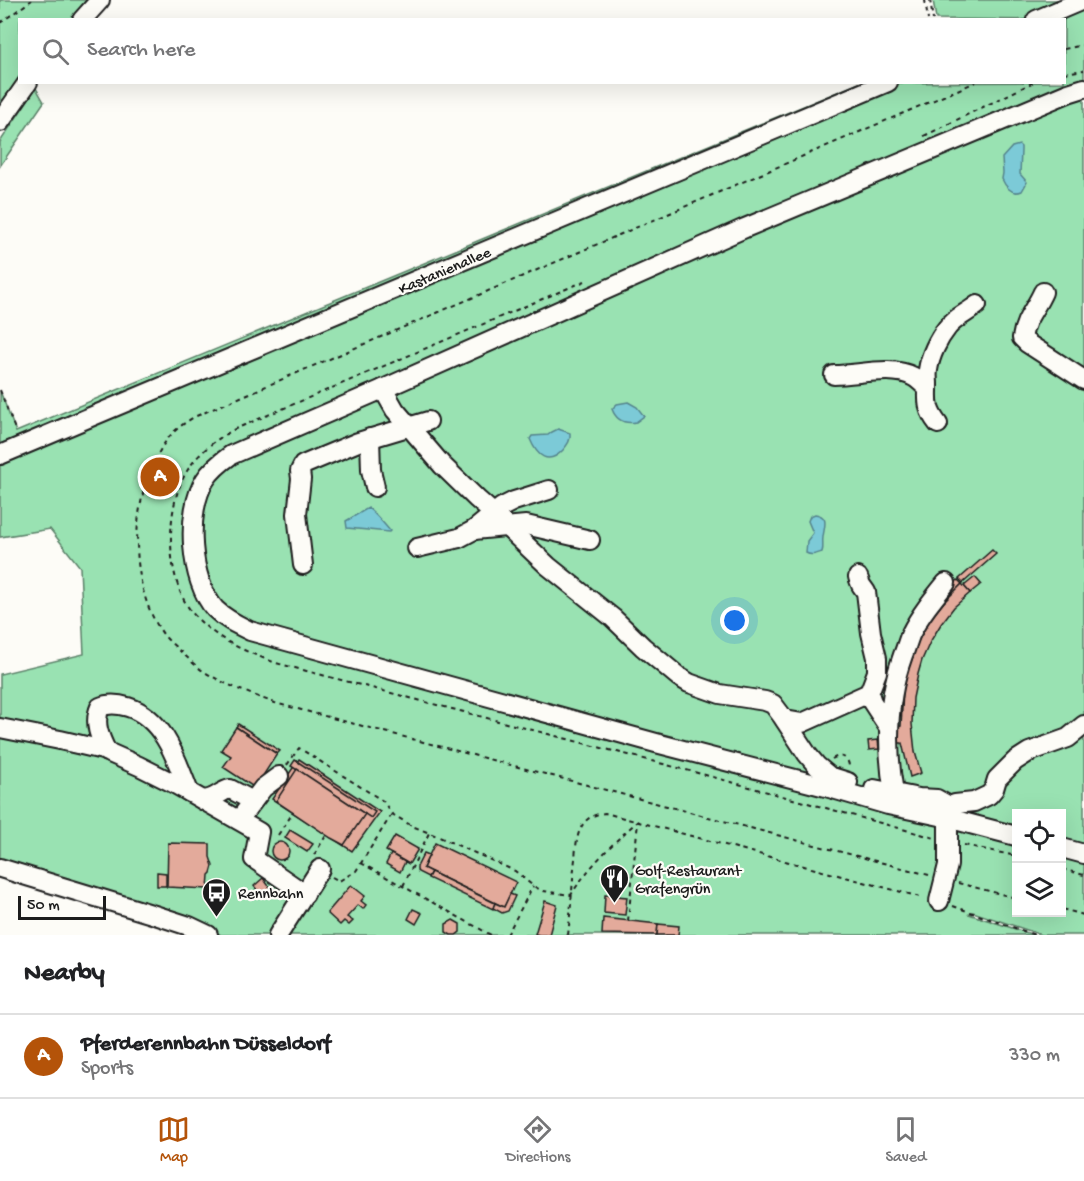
<!DOCTYPE html>
<meta charset="utf-8">
<style>
:root{--surface:#fff;--page:#f2f2f2;--text:#202124;--muted:#757577;--line:#e0e0e0;--accent:#b45309}
body{margin:0;font-family:"Gochi Hand",sans-serif;background:var(--page);color:var(--text)}
.controls{position:absolute;right:18px;bottom:18px;display:grid;overflow:hidden;border-radius:0px;box-shadow:0 6px 24px #0002}
.controls button{width:54px;height:54px;display:grid;place-items:center;padding:0;border:0;border-bottom:2px solid var(--line);background:var(--surface);color:var(--text);font:30px sans-serif}
.scale{position:absolute;left:18px;bottom:15px;width:88px;box-sizing:border-box;padding-left:6px;border:3px solid #1c1c1c;border-top:0;font-size:16px;line-height:21px;white-space:nowrap;color:#1c1c1c;-webkit-text-stroke:4px #fdfcf7;paint-order:stroke}
.you{position:absolute;left:735px;top:621px;width:21px;height:21px;margin:-15px;border:4px solid #fff;border-radius:50%;background:#1a73e8;box-shadow:0 0 0 9px #1a73e833}
.badge{display:grid;place-items:center;width:39px;height:39px;border-radius:50%;background:var(--accent);color:#fff;font-size:20px;font-weight:700}
.pin{position:absolute;translate:-50% -50%;border:3px solid #fff;box-shadow:0 2px 6px #0006}
.list{margin:0;padding:0;list-style:none}
h2{display:flex;justify-content:space-between;align-items:center;height:78px;margin:0;padding:0 24px;font-size:26px}
h2 small{font-size:20px;font-weight:400;color:var(--muted)}
.list li{display:grid;grid-template-columns:39px 1fr auto;gap:18px;align-items:center;box-sizing:border-box;height:84px;padding:0 24px;border-top:2px solid var(--line)}
.list b{display:block;font-size:22px;white-space:nowrap}
.list p{margin:0;font-size:20px;white-space:nowrap;color:var(--muted)}
.list em{font-size:20px;font-style:normal;color:var(--muted)}
.icon{flex:none;width:33px;height:33px;fill:none;stroke:currentColor;stroke-width:2;stroke-linecap:round;stroke-linejoin:round}
.map{position:relative;flex:none;width:1084px;height:935px;overflow:hidden}
.search{position:absolute;background:var(--surface);box-shadow:0 6px 24px #0002;left:18px;right:18px;top:18px;height:66px;display:flex;align-items:center;gap:15px;box-sizing:border-box;padding:0 21px;border-radius:0px;color:var(--muted);font-size:22px}
.sheet{height:162px;background:var(--surface)}
nav{display:flex;justify-content:space-around;align-items:center;box-sizing:border-box;height:84px;border-top:2px solid var(--line);background:var(--surface);font-size:16px;color:var(--muted)}
nav a{display:grid;justify-items:center;gap:3px}
nav .on{color:var(--accent)}
.map>svg:first-child{display:block}
.green{fill:#99e2b2;stroke:#5a7f67;stroke-width:1.5;fill-rule:evenodd}
.water{fill:#7bcad7;stroke:#55848c;stroke-width:1.5}
.building{fill:#e3aa9b;stroke:#1c1c1c;stroke-width:1.5}
.lines{fill:none;stroke-linecap:round;stroke-linejoin:round}
.minor-casing{stroke:#1c1c1c;stroke-width:22}
.path{stroke:#1c1c1c;stroke-width:2;stroke-dasharray:4.5 4.5;stroke-linecap:butt}
.minor{stroke:#fdfcf7;stroke-width:18}
.labels{text-anchor:middle;stroke-width:4.5;stroke-linejoin:round;paint-order:stroke}
.street-label{font-size:16px;fill:#1c1c1c;stroke:#fdfcf7}
.poi-label{font-size:16px;fill:#1c1c1c;stroke:#fdfcf7;text-anchor:start}
</style>
<div class="map">
<svg width="1084" height="935" viewBox="0 0 1084 935">
<rect width="100%" height="100%" fill="#fdfcf7"/>
<filter id="ink" filterUnits="userSpaceOnUse"><feTurbulence type="fractalNoise" baseFrequency=".0167" numOctaves="2"/><feDisplacementMap in="SourceGraphic" scale="12" xChannelSelector="R" yChannelSelector="G"/><feConvolveMatrix kernelMatrix="1 2 1 2 8 2 1 2 1" color-interpolation-filters="sRGB"/></filter>
<g filter="url(#ink)">
<!-- green -->
<g class="green">
<polygon points="0,0 96,0 79,19 20,20 20,82 0,115"/>
<path d="M933 0H1084V935H1042L973 912 969 914 1034 935H221L199 923 0 860V674L84 654 80 567 50 529 0 537V462L25 451 18 437 19 440 0 449V391L16 432 859 83 1064 82V20L936 19ZM1016 814H1062V912H1016Z"/>
<polygon points="36,88 44,102 0,166 0,142"/>
</g>
<!-- water -->
<g class="water">
<path d="M1019 145 1021 147V150L1020 174 1027 182 1022 191C1012 195 1006 188 1002 179L1003 173 1002 158 1012 147Z"/>
<path d="M628 402 637 407 644 416 636 422C625 424 616 420 612 409L617 404Z"/>
<path d="M558 429 570 433C571 440 568 444 563 450 548 466 537 456 530 439L532 436 548 435 552 432Z"/>
<path d="M368 508C373 511 386 526 390 531L389 532 347 528 346 521Z"/>
<path d="M815 514C830 516 824 527 823 537 822 543 824 547 822 552 816 554 811 556 806 553L807 541 813 533 808 521 810 516Z"/>
</g>
<!-- building -->
<g class="building">
<polygon points="992,550 996,554 963,583 959,579"/>
<polygon points="975,577 981,584 970,593 964,586"/>
<polygon points="958,580 962,584 944,602 931,618 926,616 948,589"/>
<polygon points="962,584 970,593 954,607 941,624 930,642 922,660 918,674 913,698 912,724 915,752 921,773 910,777 902,743 896,743 895,727 901,726 903,691 908,668 915,647 923,632 918,629 926,616 931,618 944,602"/>
<polygon points="238,724 280,751 277,754 236,727"/>
<polygon points="236,727 277,754 255,788 223,767 231,756 221,750"/>
<polygon points="878,740 879,749 869,750 868,741"/>
<polygon points="299,759 380,812 352,851 272,799"/>
<polygon points="295,760 375,812 371,818 291,766"/>
<polygon points="297,769 365,814 344,845 331,838 276,801"/>
<polygon points="290,830 313,844 307,852 285,838"/>
<polygon points="395,836 418,849 409,864 386,851"/>
<circle cx="280" cy="851" r="9"/>
<polygon points="168,843 210,844 210,857 213,866 211,873 209,875 208,889 167,887"/>
<polygon points="435,843 516,882 504,907 423,868"/>
<polygon points="424,853 429,855 423,868 431,872 428,877 418,872 417,870 417,867"/>
<polygon points="391,854 405,862 400,872 386,864"/>
<polygon points="157,872 166,873 166,886 157,886"/>
<polygon points="431,872 495,903 493,909 428,878"/>
<polygon points="263,878 271,889 262,896 254,886"/>
<polygon points="351,885 365,896 361,901 366,905 363,909 358,905 347,917 353,921 349,925 344,921 340,925 327,913"/>
<polygon points="510,894 515,896 508,911 502,913 493,908 495,903 504,907"/>
<polygon points="605,895 627,897 625,915 604,913"/>
<polygon points="545,901 557,905 549,935 540,935 535,934"/>
<polygon points="413,909 422,913 416,924 408,919"/>
<polygon points="603,918 658,924 657,935 602,934"/>
<polygon points="453,920 460,924 460,932 456,935 451,935 446,932 446,924"/>
<polygon points="658,924 679,926 678,935 657,935"/>
</g>
<g class="lines">
<defs>
<g id="minor">
<polyline points="82,20 100,0"/>
<polyline points="1036,20 1083,0"/>
<polyline points="0,122 28,82"/>
<path d="M1043 292C1035 310 1025 318 1022 338L1027 343 1084 380"/>
<path d="M834 375C859 375 892 365 914 377 919 380 924 385 928 389"/>
<polyline points="383,389 395,410 442,465 477,499 494,514 507,527 548,566 613,618 643,647 679,677 689,683 720,694 765,701 773,704 782,716 807,754 817,766 829,776 848,782"/>
<path d="M938 424C926 409 928 402 928 384 928 380 927 375 928 370 930 356 938 339 947 328 954 318 967 313 977 305"/>
<polyline points="370,438 371,470 375,487"/>
<polyline points="0,455 888,82"/>
<polyline points="549,490 514,501 502,507 474,530 526,525 590,540"/>
<polyline points="417,548 459,538 474,530"/>
<polyline points="303,565 297,514 301,479 300,471 303,465 358,442 428,421"/>
<polyline points="858,577 861,585 866,592 871,633 877,658 877,672 869,693 872,702 889,728"/>
<polyline points="785,720 802,723 869,693"/>
<polyline points="0,728 60,740 103,750 139,766 173,783 259,832 254,859 305,894"/>
<path d="M107 752C100 738 93 723 100 707 109 703 118 704 128 707 164 718 177 761 189 792"/>
<polyline points="874,789 919,798 937,799 946,804 948,819 948,865 939,901"/>
<path d="M894 793C886 747 887 699 903 655 906 648 908 640 911 633 920 615 933 599 946 583"/>
<path d="M203 800C215 800 220 791 230 789L253 801"/>
<polyline points="947,809 955,804 974,802 989,795 994,789 997,779 1015,761 1029,752 1068,738 1084,725"/>
<polyline points="239,820 263,788 279,776"/>
<path d="M1016 836 940 816 888 805 826 787 656 743 250 631C238 625 225 619 215 609 190 581 185 512 205 480 211 470 221 462 231 455L383 389 745 228 1068 93 1084 88"/>
<polyline points="1062,848 1084,854"/>
<polyline points="0,868 155,915 189,926 208,935"/>
<polyline points="278,935 320,869"/>
</g>
</defs>
<!-- minor casing -->
<use href="#minor" class="minor-casing"/>
<!-- path -->
<g class="path">
<polyline points="925,0 928,20"/>
<polyline points="930,0 933,20"/>
<polyline points="0,23 32,0"/>
<polyline points="1064,49 1084,45"/>
<polyline points="1064,73 1084,70"/>
<polyline points="924,136 1034,82"/>
<path d="M585 281 235 429C216 439 198 453 187 471 165 506 165 578 191 611 212 638 244 651 276 663L713 777 935 838"/>
<polyline points="0,390 16,432"/>
<path d="M832 759C840 754 848 756 849 766"/>
<path d="M287 765 299 748 383 801 392 814 412 826 437 836 515 871 533 886 543 891 571 895C589 866 613 843 638 821"/>
<polyline points="278,835 293,813"/>
<polyline points="964,845 1016,856"/>
<polyline points="314,855 327,834"/>
<polyline points="361,863 491,935"/>
<polyline points="1062,869 1084,875"/>
<path d="M929 875 275 703C250 694 225 685 203 671 196 666 189 659 182 653 176 647 168 641 163 634 126 582 130 493 166 441 173 431 183 424 194 417L976 82"/>
<polyline points="332,877 339,881 356,871 392,814"/>
<polyline points="958,883 1016,898"/>
<polyline points="403,886 429,833"/>
<polyline points="953,906 1035,935"/>
<polyline points="1062,909 1084,915"/>
<polyline points="628,921 638,822"/>
<polyline points="507,935 533,886"/>
<path d="M568 935C571 910 572 885 575 859 576 848 576 833 584 823 589 816 597 814 605 813L924 898"/>
</g>
<!-- minor -->
<use href="#minor" class="minor"/>
</g>
</g>
<!-- icons -->
<defs>
<symbol id="restaurant-pin" viewBox="-11 -11 22 30"><path d="M0 17L-7.5 6A9.5 9.5 0 1 1 7.5 6Z" fill="#1c1c1c" stroke="#fdfcf7"/><path d="M-5-6h1v4h1v-4h1v4h1v-4h1v5L-1.5 .5V6h-2V.5L-5-1ZM5-6V6H3V1.5H1.5Q1.5-4 5-6Z" fill="#fff"/></symbol>
<symbol id="bus-pin" viewBox="-11 -11 22 30"><path d="M0 17L-7.5 6A9.5 9.5 0 1 1 7.5 6Z" fill="#1c1c1c" stroke="#fdfcf7"/><path d="M-5-6H5V4H4V6H2V4H-2V6H-4V4H-5ZM-3.5-4V0h7V-4ZM-3.5 1.2v1.5H-2V1.2ZM2 1.2v1.5H3.5V1.2Z" fill="#fff"/></symbol>
</defs>
<g fill-rule="evenodd">
<use href="#restaurant-pin" x="598" y="862" width="33" height="45"/>
<use href="#bus-pin" x="200" y="876" width="33" height="45"/>
</g>
<g class="labels">
<!-- street labels -->
<g class="street-label">
<text transform="translate(444 269) rotate(-23)" y="6">Kastanienallee</text>
</g>
<!-- poi labels -->
<g class="poi-label">
<text x="635" y="875">Golf-Restaurant<tspan x="635" dy="18">Grafengrün</tspan></text>
<text x="238" y="898">Rennbahn</text>
</g>
</g>
</svg>
<div class="controls">
<button><svg class="icon" aria-label="locate" viewBox="0 0 24 24"><circle cx="12" cy="12" r="6"/><path d="M12 2v4M12 18v4M2 12h4M18 12h4"/></svg></button>
<button><svg class="icon" aria-label="layers" viewBox="0 0 24 24"><path d="M12 4l9 5-9 5-9-5zM3 14l9 5 9-5"/></svg></button>
</div>
<div class="scale">50 m</div>
<div class="you"></div>
<div class="pin badge" style="left:160px;top:477px">A</div>
<div class="search"><svg class="icon" aria-label="search" viewBox="0 0 24 24"><circle cx="10" cy="10" r="6"/><path d="M15 15l6 6"/></svg>Search here</div>
</div>
<section class="sheet">
<h2>Nearby<small></small></h2>
<ul class="list">
<li><span class="badge">A</span><div><b>Pferderennbahn Düsseldorf</b><p>Sports</p></div><em>330 m</em></li>
</ul>
</section>
<nav>
<a class="on"><svg class="icon" aria-label="map" viewBox="0 0 24 24"><path d="M3 6l6-2 6 2 6-2v14l-6 2-6-2-6 2zM9 4v14M15 6v14"/></svg>Map</a>
<a><svg class="icon" aria-label="directions" viewBox="0 0 24 24"><path d="M12 3l9 9-9 9-9-9zM9 14v-3h6M13 9l2 2-2 2"/></svg>Directions</a>
<a><svg class="icon" aria-label="saved" viewBox="0 0 24 24"><path d="M7 4h10v16l-5-4-5 4z"/></svg>Saved</a>
</nav>
